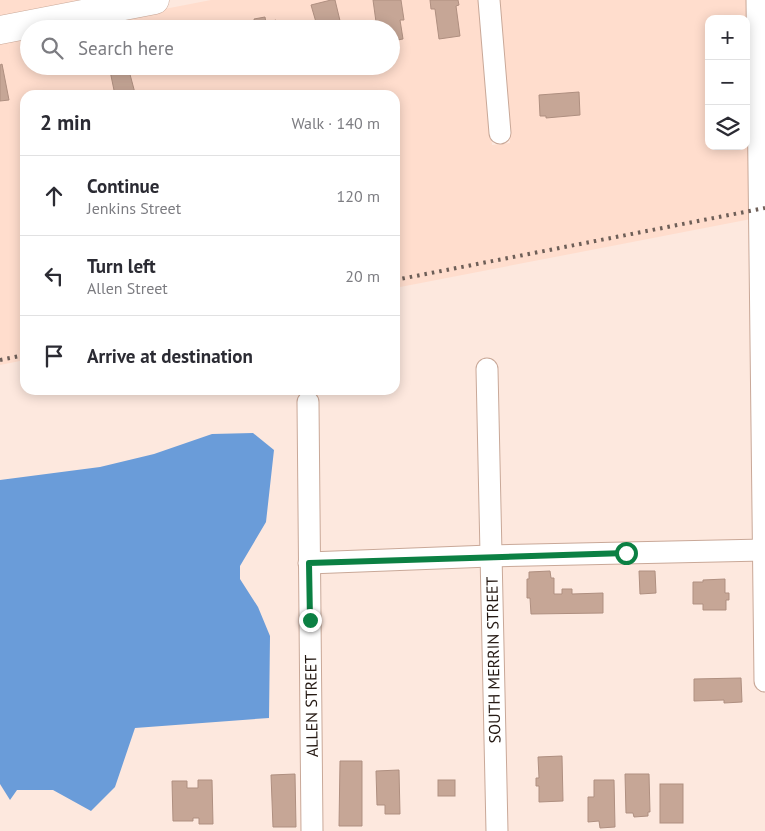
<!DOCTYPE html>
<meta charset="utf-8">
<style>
:root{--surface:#fff;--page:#f2f2f3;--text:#2b2b33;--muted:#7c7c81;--line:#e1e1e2}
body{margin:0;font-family:"PT Sans",sans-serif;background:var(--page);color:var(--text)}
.controls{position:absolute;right:15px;top:15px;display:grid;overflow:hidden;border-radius:10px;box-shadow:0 2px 12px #0003}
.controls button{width:45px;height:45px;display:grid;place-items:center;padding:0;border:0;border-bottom:1px solid var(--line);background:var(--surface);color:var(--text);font:25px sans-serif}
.stop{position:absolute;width:15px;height:15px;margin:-11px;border:4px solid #0b8043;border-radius:50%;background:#fff}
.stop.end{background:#0b8043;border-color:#fff;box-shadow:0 1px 5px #0008}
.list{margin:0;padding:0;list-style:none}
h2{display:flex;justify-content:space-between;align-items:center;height:65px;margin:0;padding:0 20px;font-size:21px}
h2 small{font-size:16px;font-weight:400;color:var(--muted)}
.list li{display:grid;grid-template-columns:32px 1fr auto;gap:15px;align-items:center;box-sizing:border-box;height:80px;padding:0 20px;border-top:1px solid var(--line)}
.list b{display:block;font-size:19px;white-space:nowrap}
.list p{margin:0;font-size:16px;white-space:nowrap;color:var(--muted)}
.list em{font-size:16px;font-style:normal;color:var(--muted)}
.icon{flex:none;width:28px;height:28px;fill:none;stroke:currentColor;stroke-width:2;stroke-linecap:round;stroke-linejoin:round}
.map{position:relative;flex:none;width:765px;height:831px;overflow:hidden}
.search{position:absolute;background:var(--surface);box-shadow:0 2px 12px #0003;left:20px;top:20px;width:380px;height:55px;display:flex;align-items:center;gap:12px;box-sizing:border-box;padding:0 18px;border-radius:28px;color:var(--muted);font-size:19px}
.panel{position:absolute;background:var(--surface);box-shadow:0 2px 12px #0003;left:20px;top:90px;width:380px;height:305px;border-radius:15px}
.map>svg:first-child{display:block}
.built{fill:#ffddcd;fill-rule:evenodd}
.water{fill:#6a9cd9}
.building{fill:#c6a696;stroke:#af8f80}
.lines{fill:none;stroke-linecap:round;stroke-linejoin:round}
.minor-casing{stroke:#c9a898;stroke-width:23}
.primary-casing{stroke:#c9a898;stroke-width:29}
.minor{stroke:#fff;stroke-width:21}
.primary{stroke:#fff;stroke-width:28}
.rail{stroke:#6e5f58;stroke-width:4;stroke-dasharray:2.5 5;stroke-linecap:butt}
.route{stroke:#0b8043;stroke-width:6}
.labels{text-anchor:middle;stroke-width:5;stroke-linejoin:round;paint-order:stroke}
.street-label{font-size:16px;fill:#251913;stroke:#fff}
</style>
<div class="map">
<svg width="765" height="831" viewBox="0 0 765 831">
<rect width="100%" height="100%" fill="#fde8de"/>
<!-- built -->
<g class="built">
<polygon points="0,0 99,0 0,19"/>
<path d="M211 0H480L492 145 510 143 499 0H747L751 219 395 288V95H25V360L0 365V41L29 35V66H391V29H61ZM709 19H746V146H709Z"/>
</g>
<!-- water -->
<polygon class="water" points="253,433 274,450 266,522 240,566 240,579 258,607 270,636 269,718 135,728 115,787 91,811 53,790 17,790 10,800 0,784 0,480 100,467 154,454 212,434"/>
<!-- building -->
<g class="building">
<polygon points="331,0 335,0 342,29 318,29 311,5"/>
<polygon points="373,0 401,0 404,20 400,20 403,39 391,41 391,29 377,29"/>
<polygon points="430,0 458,0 459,5 456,6 460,36 439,39 435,9 431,9"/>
<polygon points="265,17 266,23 276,20 278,29 252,29 252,25 255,24 254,19"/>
<polygon points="2,64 9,100 0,101 0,65"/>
<polygon points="109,66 128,67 135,93 115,95"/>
<polygon points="579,92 580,115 546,118 546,116 540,116 539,95"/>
<polygon points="550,571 551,578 554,578 554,594 562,594 562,589 572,589 572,594 603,593 603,613 531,614 530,598 527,598 527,579 529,579 529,572"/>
<polygon points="639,571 655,571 656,593 640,594"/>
<polygon points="725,579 725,593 729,593 729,600 726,600 726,610 703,610 703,604 693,604 693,582 703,582 703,580"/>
<polygon points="741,678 742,702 724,703 724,700 694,701 694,679"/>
<polygon points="562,756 563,801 539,802 539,786 536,786 536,778 539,778 538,757"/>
<polygon points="340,761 362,761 362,826 339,826"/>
<polygon points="399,770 400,814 385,814 385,805 377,805 376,771"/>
<polygon points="295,774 296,827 273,827 271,775"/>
<polygon points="625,774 649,774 650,812 648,812 648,816 634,817 633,813 626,813"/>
<polygon points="198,780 212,780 213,824 199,824 199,818 193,818 193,821 173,821 172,781 187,781 187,788 198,788"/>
<rect x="438" y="780" width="17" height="16"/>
<polygon points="594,780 614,780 615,827 600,828 599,821 588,822 588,797 594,797"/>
<rect x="660" y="784" width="23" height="39"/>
</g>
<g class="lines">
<defs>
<g id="minor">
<polyline points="489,0 500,133"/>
<polyline points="757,0 765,681"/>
<polyline points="487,369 497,831"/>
<polyline points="308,402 312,831"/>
<polyline points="309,563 490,556 765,550"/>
</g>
<polyline id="primary" points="0,30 155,0"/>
</defs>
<!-- minor casing -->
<use href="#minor" class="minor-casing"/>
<!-- primary casing -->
<use href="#primary" class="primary-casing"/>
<!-- minor -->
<use href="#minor" class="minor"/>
<!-- primary -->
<use href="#primary" class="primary"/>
<!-- rail -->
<g class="rail">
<polyline points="395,280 765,208"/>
<polyline points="0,360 25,355"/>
</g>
</g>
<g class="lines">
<!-- route -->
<polyline class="route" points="310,620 309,563 626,553"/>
</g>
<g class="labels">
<!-- street labels -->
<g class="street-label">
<text transform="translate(493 660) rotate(-91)" y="6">SOUTH MERRIN STREET</text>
<text transform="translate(311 706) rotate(-91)" y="6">ALLEN STREET</text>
</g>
</g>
</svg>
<div class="controls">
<button>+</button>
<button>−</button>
<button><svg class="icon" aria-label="layers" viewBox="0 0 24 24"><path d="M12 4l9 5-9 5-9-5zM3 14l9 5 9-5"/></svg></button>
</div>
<div class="stop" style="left:626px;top:553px"></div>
<div class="stop end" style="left:310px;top:620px"></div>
<div class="search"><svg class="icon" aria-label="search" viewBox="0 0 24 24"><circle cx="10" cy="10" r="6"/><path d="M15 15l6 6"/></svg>Search here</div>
<section class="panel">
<h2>2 min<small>Walk · 140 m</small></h2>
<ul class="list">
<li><svg class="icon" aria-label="ahead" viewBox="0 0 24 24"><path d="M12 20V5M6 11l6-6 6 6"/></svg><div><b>Continue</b><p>Jenkins Street</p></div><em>120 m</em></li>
<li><svg class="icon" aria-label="left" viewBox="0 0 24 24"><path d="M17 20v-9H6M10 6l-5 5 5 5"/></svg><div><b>Turn left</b><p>Allen Street</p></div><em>20 m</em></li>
<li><svg class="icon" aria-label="arrive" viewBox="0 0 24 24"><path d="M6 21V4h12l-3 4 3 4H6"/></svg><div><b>Arrive at destination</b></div></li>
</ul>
</section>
</div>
